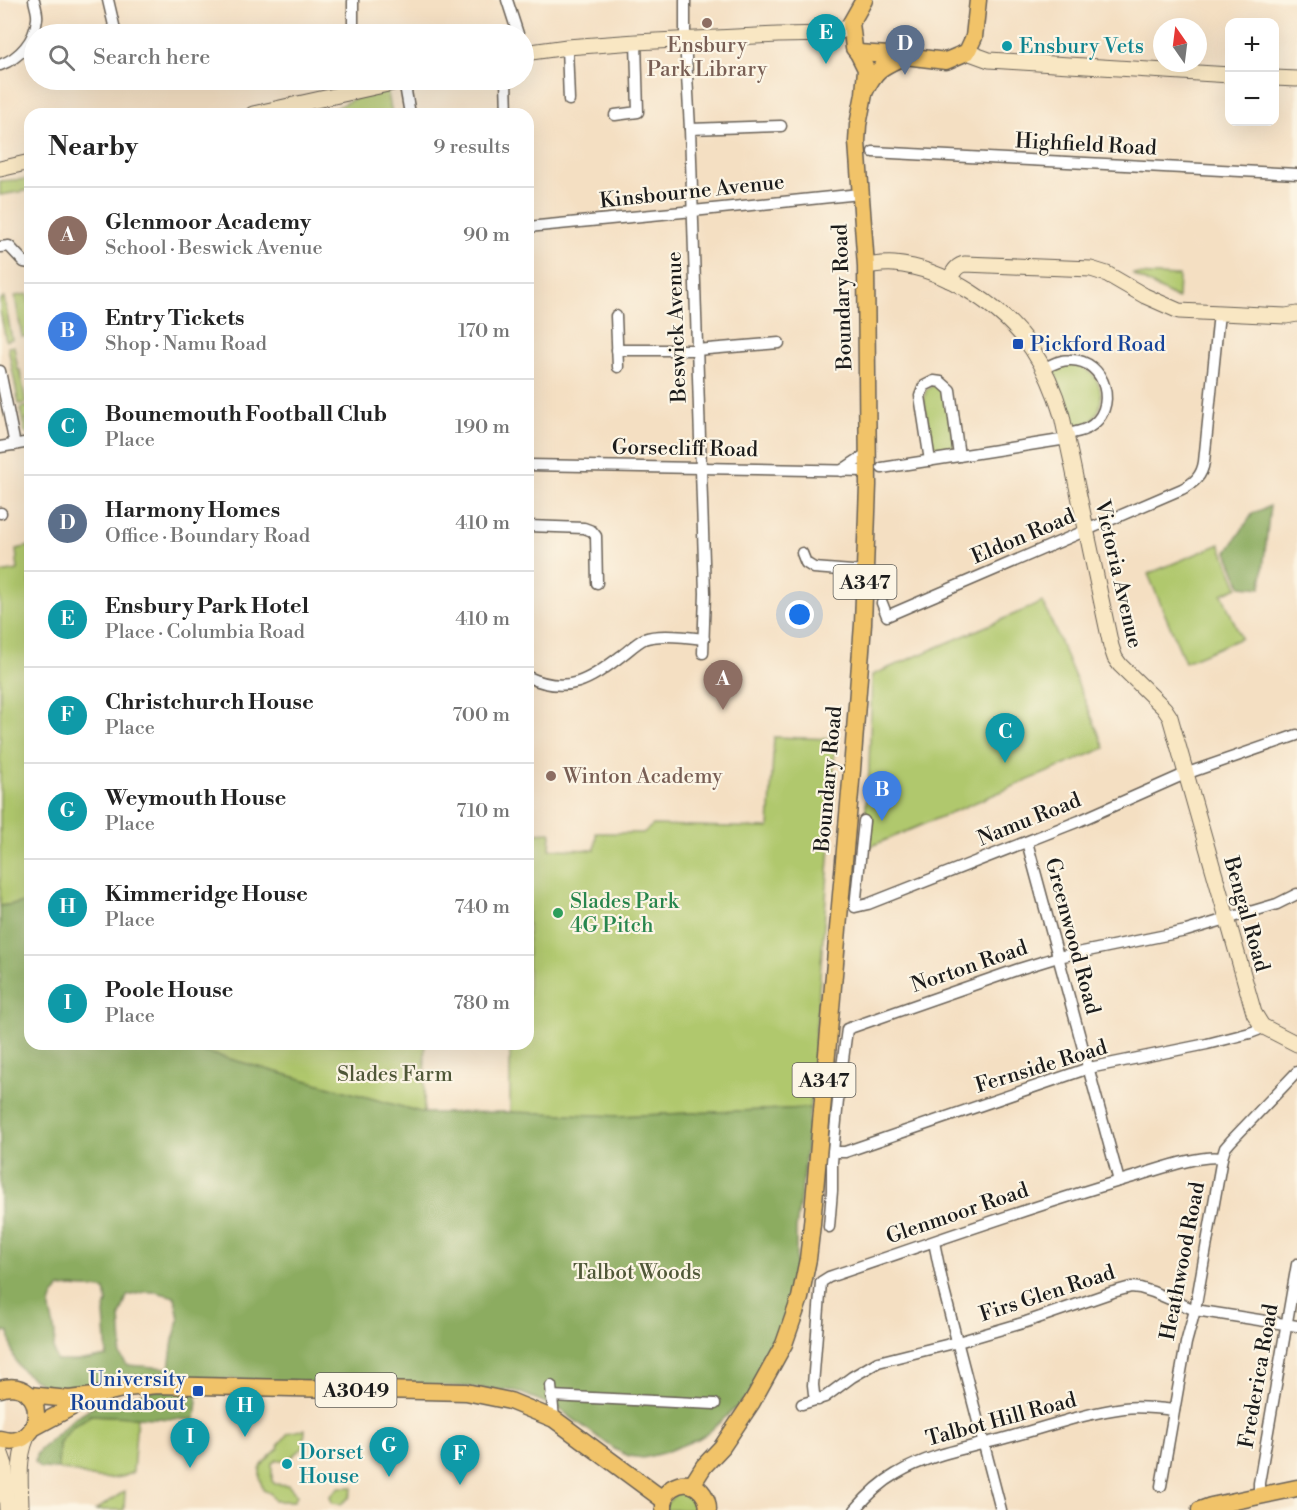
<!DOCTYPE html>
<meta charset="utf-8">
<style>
:root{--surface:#fff;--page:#f6f6f6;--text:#222;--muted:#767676;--line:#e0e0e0;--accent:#0f766e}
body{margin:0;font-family:"Libre Bodoni",serif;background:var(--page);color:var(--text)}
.controls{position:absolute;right:18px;top:18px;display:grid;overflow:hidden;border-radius:12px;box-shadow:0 6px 24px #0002}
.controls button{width:54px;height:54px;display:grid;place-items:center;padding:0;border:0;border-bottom:2px solid var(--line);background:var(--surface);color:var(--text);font:30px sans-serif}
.compass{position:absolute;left:1153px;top:18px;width:54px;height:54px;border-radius:50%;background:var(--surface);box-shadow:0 6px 24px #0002;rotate:346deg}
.you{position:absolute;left:800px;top:615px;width:21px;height:21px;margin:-15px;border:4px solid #fff;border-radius:50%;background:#1a73e8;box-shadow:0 0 0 9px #1a73e833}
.badge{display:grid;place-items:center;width:39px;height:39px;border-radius:50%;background:var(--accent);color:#fff;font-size:20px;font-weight:700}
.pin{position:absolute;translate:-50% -50px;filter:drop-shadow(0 2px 3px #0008)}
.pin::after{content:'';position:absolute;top:32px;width:21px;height:18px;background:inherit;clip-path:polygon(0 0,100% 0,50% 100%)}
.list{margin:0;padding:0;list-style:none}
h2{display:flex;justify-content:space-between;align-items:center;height:78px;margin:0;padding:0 24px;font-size:26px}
h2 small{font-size:20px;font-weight:400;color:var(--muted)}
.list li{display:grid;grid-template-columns:39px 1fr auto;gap:18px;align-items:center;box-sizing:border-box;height:96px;padding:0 24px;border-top:2px solid var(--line)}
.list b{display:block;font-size:22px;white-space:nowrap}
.list p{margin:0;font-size:20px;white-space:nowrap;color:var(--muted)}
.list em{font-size:20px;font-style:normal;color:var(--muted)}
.icon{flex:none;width:33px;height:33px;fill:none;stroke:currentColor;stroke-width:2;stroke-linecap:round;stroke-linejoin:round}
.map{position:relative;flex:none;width:1297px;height:1510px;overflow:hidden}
.search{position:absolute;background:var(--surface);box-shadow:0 6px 24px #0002;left:24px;top:24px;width:510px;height:66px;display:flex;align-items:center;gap:15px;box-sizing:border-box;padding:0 21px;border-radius:33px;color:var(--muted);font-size:22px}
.panel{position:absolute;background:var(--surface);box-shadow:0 6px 24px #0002;left:24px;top:108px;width:510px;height:942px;border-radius:18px}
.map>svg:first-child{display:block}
.green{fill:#b0c86d;stroke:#667244;stroke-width:1.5}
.forest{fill:#8cac60;stroke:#54643e;stroke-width:1.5;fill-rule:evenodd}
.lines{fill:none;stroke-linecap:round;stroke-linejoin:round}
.street-casing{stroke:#686056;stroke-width:13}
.secondary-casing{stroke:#686056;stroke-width:17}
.primary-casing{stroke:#686056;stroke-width:19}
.street{stroke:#fff;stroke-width:10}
.secondary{stroke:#f9e7c3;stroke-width:15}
.primary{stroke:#f1c369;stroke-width:16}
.education-dot{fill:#8d6e63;stroke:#fcf5e5;stroke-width:2}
.culture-dot{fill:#0f9aa8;stroke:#fcf5e5;stroke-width:2}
.transit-dot{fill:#1a4fb4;stroke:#fcf5e5;stroke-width:2}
.leisure-dot{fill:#2e9e5b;stroke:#fcf5e5;stroke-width:2}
.labels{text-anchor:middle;stroke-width:4.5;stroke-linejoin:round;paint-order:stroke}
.shield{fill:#fcf5e5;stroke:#5f5d58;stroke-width:1.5}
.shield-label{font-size:20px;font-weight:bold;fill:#1c1c1c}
.education-label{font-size:21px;fill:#785e54;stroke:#fcf5e5}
.culture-label{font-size:21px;fill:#0d838f;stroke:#fcf5e5;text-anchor:start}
.street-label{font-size:21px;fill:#1c1c1c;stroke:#fcf5e5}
.transit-label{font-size:21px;fill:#164399;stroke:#fcf5e5;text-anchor:start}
.leisure-label{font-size:21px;fill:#27864d;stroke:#fcf5e5;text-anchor:start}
.park-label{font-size:21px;fill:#505838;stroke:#fcf5e5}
</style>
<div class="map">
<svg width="1297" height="1510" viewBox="0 0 1297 1510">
<rect width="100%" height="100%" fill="#fcf5e5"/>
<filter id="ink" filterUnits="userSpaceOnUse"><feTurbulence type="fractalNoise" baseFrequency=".0167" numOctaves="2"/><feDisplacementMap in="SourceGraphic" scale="12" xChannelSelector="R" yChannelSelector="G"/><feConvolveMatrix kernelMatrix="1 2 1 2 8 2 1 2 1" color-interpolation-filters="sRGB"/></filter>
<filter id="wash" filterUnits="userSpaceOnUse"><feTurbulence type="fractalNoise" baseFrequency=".008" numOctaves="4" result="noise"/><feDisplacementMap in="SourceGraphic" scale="24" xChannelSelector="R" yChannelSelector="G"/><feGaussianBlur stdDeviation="1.35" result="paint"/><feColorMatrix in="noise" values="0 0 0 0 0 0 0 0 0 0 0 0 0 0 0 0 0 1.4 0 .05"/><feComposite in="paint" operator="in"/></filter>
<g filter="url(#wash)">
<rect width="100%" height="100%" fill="#f4dfc2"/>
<!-- green -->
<g class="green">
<path d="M386 84 392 114H293C306 111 319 114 332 110 340 107 346 101 355 99L353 91Z"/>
<polygon points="30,179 30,190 0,195 0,181"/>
<polygon points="1132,274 1179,276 1178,299"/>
<polygon points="27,294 30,308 30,336 22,337 15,296"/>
<polygon points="4,298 12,339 6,341 0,310 0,299"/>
<polygon points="14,346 18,370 20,370 26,403 19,404 8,347"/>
<path d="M1065 364C1072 365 1078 365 1084 368 1104 378 1107 408 1090 422 1085 425 1078 427 1072 429L1063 395 1052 368Z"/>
<polygon points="935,384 946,391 955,449 932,453 924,400 926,390"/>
<polygon points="30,406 30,418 26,419 28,430 30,431 29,435 25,433 20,408"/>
<polygon points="1220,544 1238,587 1222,594 1241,638 1185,662 1148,574"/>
<polygon points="30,546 30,902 0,906 0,573 18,570 16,549"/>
<polygon points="1043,602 1105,748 869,847 869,825 872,824 872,817 866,816 866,802 868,797 872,675"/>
<polygon points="774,737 835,739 831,833 810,1108 619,1116 510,1112 510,1050 440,1044 528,1044 528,844 534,844 534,833 551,832 550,849 595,850 596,833 643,833 653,825 769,828"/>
<polygon points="189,1044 425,1044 424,1113 190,1048"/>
<path d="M91 1415 137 1417 133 1472C122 1479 104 1480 91 1477 78 1474 73 1470 58 1469L59 1443 73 1426Z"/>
<path d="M305 1429 304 1447 288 1460H277L272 1463V1481L275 1484 288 1485 297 1495 294 1501H275L270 1493 263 1490C255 1467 262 1463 279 1448L278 1446 288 1433Z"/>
<polygon points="685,1484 708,1510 664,1510 664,1506"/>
<polygon points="339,1487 353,1487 350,1497 341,1504 332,1503 330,1496"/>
<polygon points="125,1491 124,1510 96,1510"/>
</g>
<!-- forest -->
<g class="forest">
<polygon points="1270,506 1261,588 1241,586 1227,552 1253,513"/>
<path d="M30 902V1044H189L190 1048 424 1113 510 1112 619 1116 810 1108 803 1180 796 1229V1281L781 1334 749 1396 708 1433 698 1439 663 1453 643 1458 629 1456 616 1450 558 1408 516 1391 464 1387 156 1377C145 1378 134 1378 123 1379 104 1382 84 1392 64 1391 54 1391 46 1387 38 1382 14 1368 12 1357 9 1332L4 1331 0 1343V906ZM74 1287C85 1289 95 1287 105 1290L107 1302 104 1313 107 1356 77 1361H57C52 1348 54 1350 55 1337 55 1316 41 1307 60 1288ZM145 1292H156L175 1297 179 1320 173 1340 169 1368 127 1365 120 1355 122 1346 120 1316 127 1296Z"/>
<polygon points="157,1390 198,1391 195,1420 91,1415 73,1426 59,1443 58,1469 40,1468 35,1462 36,1455 40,1450 74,1418 99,1403"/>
</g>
</g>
<g filter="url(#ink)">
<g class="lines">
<defs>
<g id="street">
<polyline points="108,0 116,34"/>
<polyline points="507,0 518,34"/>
<polyline points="685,0 685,39 690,129 705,593 703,653"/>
<polyline points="353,34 353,0"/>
<polyline points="567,47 569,100"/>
<path d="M0 65C20 58 35 40 37 19 38 13 35 6 34 0"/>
<polyline points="404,80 410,114"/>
<polyline points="506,80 507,114"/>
<polyline points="615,115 638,112 636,42"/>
<polyline points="690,129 781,126"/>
<polyline points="873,152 1297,174"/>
<polyline points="528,227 693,211 860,194"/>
<polyline points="0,247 9,246 24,262 30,263"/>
<polyline points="616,316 618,367"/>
<polyline points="617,350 696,350 779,343"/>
<path d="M1043 369C1052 364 1060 360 1070 360 1106 359 1120 410 1088 428 1082 431 1073 433 1066 434"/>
<polyline points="0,371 15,445"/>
<polyline points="0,447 30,442"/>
<polyline points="930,461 920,396 924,386 934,381 941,382 950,390 959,456"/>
<polyline points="528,465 868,471"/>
<polyline points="882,468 1067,439"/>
<polyline points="841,471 868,453"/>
<polyline points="0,513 1,513"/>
<polyline points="528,526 584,528 592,531 596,536 597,583"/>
<polyline points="802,553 806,563 814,568 865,572"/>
<path d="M882 603 887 616 1182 489C1194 483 1202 476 1204 462L1219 313"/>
<path d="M528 677C567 695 590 680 621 656 628 651 636 643 644 639 658 633 689 637 704 639"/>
<polyline points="864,821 855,907 868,904 1079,821 1185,774 1297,735"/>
<polyline points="1027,842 1119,1181"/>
<polyline points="833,1152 845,1152 1089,1068 1207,1044 1250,1033 1258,1030 1262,1026"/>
<polyline points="829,1227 832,1191 832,1162 839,1090 847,1029 1019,969 1058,957 1186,931 1277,904 1297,894"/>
<polyline points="934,1242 944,1291 1001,1510"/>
<polyline points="551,1386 554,1419"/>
<polyline points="551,1396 715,1404"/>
<path d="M818 1400 814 1394 813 1385 821 1282 829 1277C931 1243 1031 1206 1133 1177 1157 1170 1199 1154 1222 1158"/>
<polyline points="802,1404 825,1397 852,1377 878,1362 958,1342 1026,1322 1113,1292 1131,1287 1140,1288 1153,1292 1195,1310 1297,1326"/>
<polyline points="1161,1486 1186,1343 1195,1310 1222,1158 1225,1148 1231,1141 1297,1072"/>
<polyline points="1259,1495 1259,1483 1297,1264"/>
<path d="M855 1510C867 1496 880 1483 896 1474 931 1453 974 1447 1013 1436 1049 1426 1086 1413 1124 1408 1140 1406 1157 1408 1174 1410"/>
</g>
<g id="secondary">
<polyline points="967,52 989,60 1230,75"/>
<polyline points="524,53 567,47 636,42 778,35 833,34 843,30 851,23"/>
<polyline points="1274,78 1297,79"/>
<polyline points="253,114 406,80"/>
<polyline points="0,169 30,162"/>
<path d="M866 266C875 265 884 263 894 264 944 268 1004 307 1032 349 1046 370 1055 392 1062 416L1111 646 1115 658 1120 665 1164 708 1170 717 1254 1013 1262 1026 1297 1044"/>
<path d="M949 280C953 273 956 265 965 264L1091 269 1107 274 1145 296 1179 311 1286 316 1297 314"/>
<polyline points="0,1451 5,1465 7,1510"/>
<path d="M21 1510C21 1484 16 1455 30 1431"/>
</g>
<g id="primary">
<polyline points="858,53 905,56 946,61 967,52 974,37 978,0"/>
<path d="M865 91C876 68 882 67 905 56"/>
<path d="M0 1389C49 1375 47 1453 0 1439"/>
<polyline points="29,1395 69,1399 94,1396 126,1388 157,1385 466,1392 510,1401 554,1419 665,1501"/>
<polyline points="33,1428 85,1400"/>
<polyline points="692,1485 704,1466 722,1447 752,1402 784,1344 800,1298 808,1259 812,1224 852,770 863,624 868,485 866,266 857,142 858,125 864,94 866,69 858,53 854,48 851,23 864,0"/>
<path d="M664 1509C664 1505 664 1499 665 1495 667 1492 670 1490 672 1488 690 1476 708 1491 708 1510"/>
<polyline points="1200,1510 1211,1506 1297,1488"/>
</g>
</defs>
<!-- street casing -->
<use href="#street" class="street-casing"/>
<!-- secondary casing -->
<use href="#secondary" class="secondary-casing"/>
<!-- primary casing -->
<use href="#primary" class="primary-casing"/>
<!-- street -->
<use href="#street" class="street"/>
<!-- secondary -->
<use href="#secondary" class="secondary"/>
<!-- primary -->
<use href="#primary" class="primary"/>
</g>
</g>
<!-- markers -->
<g class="education-dot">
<circle cx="707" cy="23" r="6"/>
<circle cx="551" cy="776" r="6"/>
</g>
<g class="culture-dot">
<circle cx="1007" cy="46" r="6"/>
<circle cx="287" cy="1464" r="6"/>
</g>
<g class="transit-dot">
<rect x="1012" y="338" width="12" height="12" rx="3"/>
<rect x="192" y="1385" width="12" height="12" rx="3"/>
</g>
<circle class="leisure-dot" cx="558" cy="913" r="6"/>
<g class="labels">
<!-- shield labels -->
<g class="shield">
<rect x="833.5" y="565" width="63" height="34" rx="4.5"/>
<rect x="792.5" y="1063" width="63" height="34" rx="4.5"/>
<rect x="315.5" y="1373" width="81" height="34" rx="4.5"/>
</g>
<g class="shield-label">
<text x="865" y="589">A347</text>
<text x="824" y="1087">A347</text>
<text x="356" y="1397">A3049</text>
</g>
<!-- education labels -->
<g class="education-label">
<text x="707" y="52">Ensbury<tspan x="707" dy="24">Park Library</tspan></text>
<text x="563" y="783" text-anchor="start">Winton Academy</text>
</g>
<!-- culture labels -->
<g class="culture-label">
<text x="1019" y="53">Ensbury Vets</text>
<text x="299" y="1459">Dorset<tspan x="299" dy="24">House</tspan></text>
</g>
<!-- street labels -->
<g class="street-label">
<text transform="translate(1086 144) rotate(3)" y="7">Highfield Road</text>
<text transform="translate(692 191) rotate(-6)" y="7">Kinsbourne Avenue</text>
<text transform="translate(842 297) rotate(-92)" y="7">Boundary Road</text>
<text transform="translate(676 327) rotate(-92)" y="7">Beswick Avenue</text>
<text transform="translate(685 448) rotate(1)" y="7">Gorsecliff Road</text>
<text transform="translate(1023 536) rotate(-23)" y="7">Eldon Road</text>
<text transform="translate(1119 574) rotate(77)" y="7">Victoria Avenue</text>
<text transform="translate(828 779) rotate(-85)" y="7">Boundary Road</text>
<text transform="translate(1029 819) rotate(-22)" y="7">Namu Road</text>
<text transform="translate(1247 914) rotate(74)" y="7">Bengal Road</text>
<text transform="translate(1073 936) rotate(75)" y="7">Greenwood Road</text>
<text transform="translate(969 966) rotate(-19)" y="7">Norton Road</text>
<text transform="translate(1041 1066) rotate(-17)" y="7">Fernside Road</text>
<text transform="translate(957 1213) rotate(-19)" y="7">Glenmoor Road</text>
<text transform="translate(1182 1261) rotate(-79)" y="7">Heathwood Road</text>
<text transform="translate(1047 1293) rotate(-18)" y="7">Firs Glen Road</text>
<text transform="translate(1258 1376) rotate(-80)" y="7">Frederica Road</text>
<text transform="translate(1001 1419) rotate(-15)" y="7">Talbot Hill Road</text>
</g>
<!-- transit labels -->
<g class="transit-label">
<text x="1030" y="351">Pickford Road</text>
<text x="186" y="1386" text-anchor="end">University<tspan x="186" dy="24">Roundabout</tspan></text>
</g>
<!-- leisure labels -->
<g class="leisure-label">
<text x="570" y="908">Slades Park<tspan x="570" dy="24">4G Pitch</tspan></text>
</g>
<!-- park labels -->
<g class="park-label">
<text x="395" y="1081">Slades Farm</text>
<text x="637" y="1279">Talbot Woods</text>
</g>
</g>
</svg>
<div class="controls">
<button>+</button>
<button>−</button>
</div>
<svg class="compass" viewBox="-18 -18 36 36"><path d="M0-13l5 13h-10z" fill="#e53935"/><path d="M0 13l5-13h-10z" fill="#767676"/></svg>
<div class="you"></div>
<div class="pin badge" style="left:723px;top:710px;background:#8d6e63">A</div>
<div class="pin badge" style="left:882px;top:821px;background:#3f7fe0">B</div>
<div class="pin badge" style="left:1005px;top:763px;background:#0f9aa8">C</div>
<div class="pin badge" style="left:905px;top:75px;background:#5c6f8a">D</div>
<div class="pin badge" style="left:826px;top:64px;background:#0f9aa8">E</div>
<div class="pin badge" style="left:460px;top:1485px;background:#0f9aa8">F</div>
<div class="pin badge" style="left:389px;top:1477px;background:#0f9aa8">G</div>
<div class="pin badge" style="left:245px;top:1437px;background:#0f9aa8">H</div>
<div class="pin badge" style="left:190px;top:1468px;background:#0f9aa8">I</div>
<div class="search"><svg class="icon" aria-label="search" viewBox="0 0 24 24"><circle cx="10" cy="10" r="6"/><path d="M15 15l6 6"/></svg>Search here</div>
<section class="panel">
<h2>Nearby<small>9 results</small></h2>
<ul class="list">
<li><span class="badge" style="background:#8d6e63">A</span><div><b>Glenmoor Academy</b><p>School · Beswick Avenue</p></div><em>90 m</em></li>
<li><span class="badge" style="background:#3f7fe0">B</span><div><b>Entry Tickets</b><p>Shop · Namu Road</p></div><em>170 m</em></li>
<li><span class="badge" style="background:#0f9aa8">C</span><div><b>Bounemouth Football Club</b><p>Place</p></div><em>190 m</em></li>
<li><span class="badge" style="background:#5c6f8a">D</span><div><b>Harmony Homes</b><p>Office · Boundary Road</p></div><em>410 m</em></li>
<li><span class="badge" style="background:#0f9aa8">E</span><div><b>Ensbury Park Hotel</b><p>Place · Columbia Road</p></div><em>410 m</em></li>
<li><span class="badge" style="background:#0f9aa8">F</span><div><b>Christchurch House</b><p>Place</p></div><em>700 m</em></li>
<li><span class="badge" style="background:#0f9aa8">G</span><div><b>Weymouth House</b><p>Place</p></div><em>710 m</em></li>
<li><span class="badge" style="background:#0f9aa8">H</span><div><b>Kimmeridge House</b><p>Place</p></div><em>740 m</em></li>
<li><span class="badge" style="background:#0f9aa8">I</span><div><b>Poole House</b><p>Place</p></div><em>780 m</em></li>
</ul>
</section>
</div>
